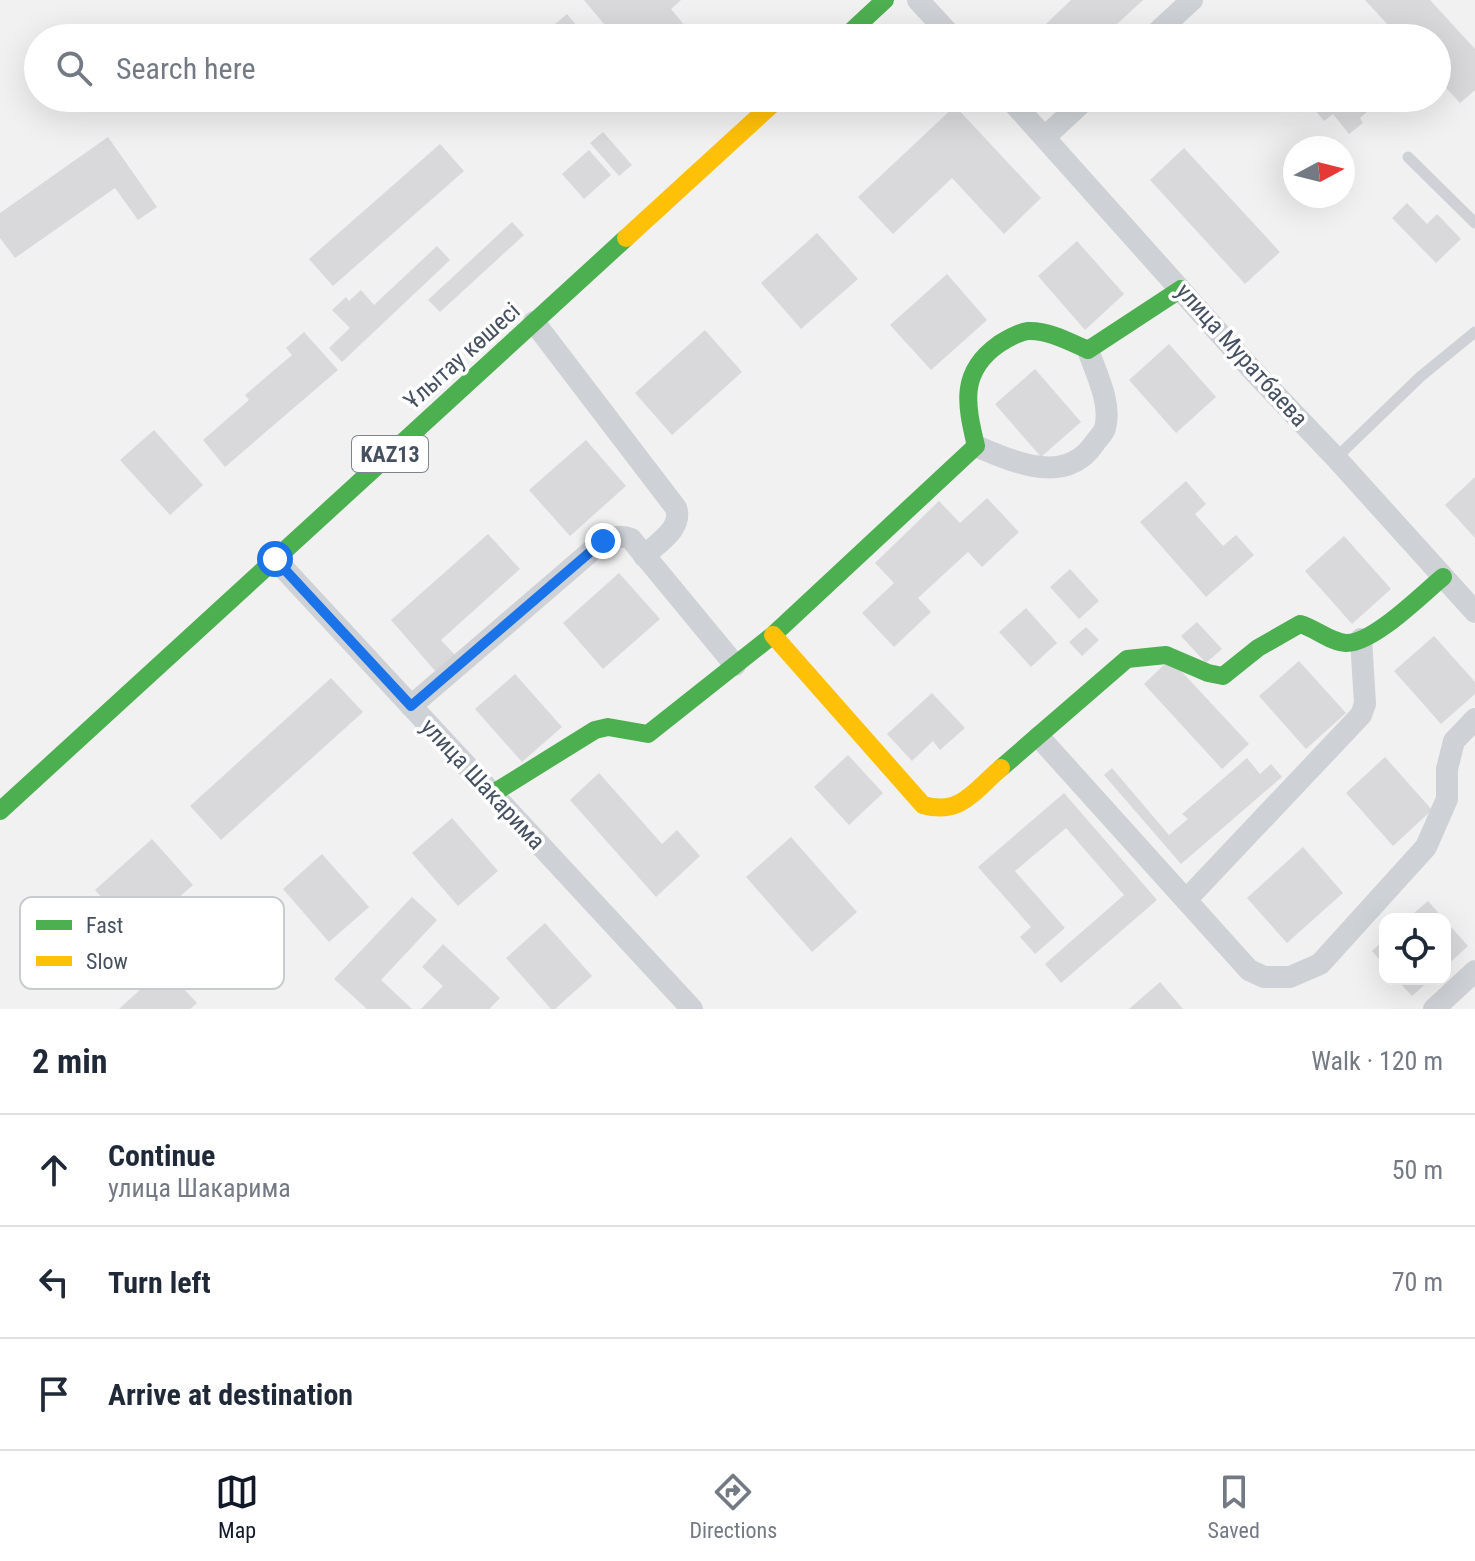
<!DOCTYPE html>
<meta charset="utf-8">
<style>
:root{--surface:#fff;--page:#f6f6f7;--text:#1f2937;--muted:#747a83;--line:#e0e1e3;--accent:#111827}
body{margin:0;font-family:"Roboto Condensed",sans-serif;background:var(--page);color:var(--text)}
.controls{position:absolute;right:24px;bottom:24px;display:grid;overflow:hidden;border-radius:16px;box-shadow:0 8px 32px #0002}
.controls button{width:72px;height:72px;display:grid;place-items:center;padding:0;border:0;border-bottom:2px solid var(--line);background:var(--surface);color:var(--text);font:40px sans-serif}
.compass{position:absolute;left:1283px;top:136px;width:72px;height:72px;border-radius:50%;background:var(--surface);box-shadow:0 8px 32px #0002;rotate:83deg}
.stop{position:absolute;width:24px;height:24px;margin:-18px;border:6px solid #1a73e8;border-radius:50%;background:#fff}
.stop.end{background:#1a73e8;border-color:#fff;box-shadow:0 2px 8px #0008}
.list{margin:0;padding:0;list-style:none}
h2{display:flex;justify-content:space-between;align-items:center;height:104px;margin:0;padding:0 32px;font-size:34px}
h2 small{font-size:26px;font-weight:400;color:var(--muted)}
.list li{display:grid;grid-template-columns:52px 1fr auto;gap:24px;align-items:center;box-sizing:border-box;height:112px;padding:0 32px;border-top:2px solid var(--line)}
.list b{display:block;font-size:30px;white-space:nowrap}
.list p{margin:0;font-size:26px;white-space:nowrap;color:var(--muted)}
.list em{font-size:26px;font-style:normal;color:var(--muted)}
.icon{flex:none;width:44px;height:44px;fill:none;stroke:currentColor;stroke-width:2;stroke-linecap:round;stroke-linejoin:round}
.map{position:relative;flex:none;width:1475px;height:1009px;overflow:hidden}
.search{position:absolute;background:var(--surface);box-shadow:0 8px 32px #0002;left:24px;right:24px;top:24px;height:88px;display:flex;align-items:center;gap:20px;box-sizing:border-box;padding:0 28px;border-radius:44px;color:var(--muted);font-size:30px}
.sheet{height:440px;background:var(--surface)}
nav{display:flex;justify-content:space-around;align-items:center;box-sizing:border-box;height:112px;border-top:2px solid var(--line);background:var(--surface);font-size:22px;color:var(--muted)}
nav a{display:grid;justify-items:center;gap:4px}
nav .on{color:var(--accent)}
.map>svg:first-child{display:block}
.building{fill:#d9d9db}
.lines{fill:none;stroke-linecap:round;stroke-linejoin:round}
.lane{stroke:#ced1d5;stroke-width:11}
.street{stroke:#ced1d5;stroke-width:22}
.fast{stroke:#4caf50;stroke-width:18}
.slow{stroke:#ffc107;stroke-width:18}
.route{stroke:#1a73e8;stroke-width:10}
.labels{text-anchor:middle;stroke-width:7;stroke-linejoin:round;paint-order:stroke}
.shield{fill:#fff;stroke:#7d8490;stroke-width:2}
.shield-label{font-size:22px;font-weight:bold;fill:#455060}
.street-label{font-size:24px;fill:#455060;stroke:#fff}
.key{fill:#fff;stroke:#c7cacf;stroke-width:2}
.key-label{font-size:22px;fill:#455060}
</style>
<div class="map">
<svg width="1475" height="1009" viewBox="0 0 1475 1009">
<rect width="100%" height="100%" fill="#f2f1f1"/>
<!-- building -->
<g class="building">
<polygon points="584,0 681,0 671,9 685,26 672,38 599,38 609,30"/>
<polygon points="1071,0 1143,0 1102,38 1057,38 1045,25"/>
<polygon points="1365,0 1430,0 1475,49 1475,90 1460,103 1437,78 1437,38 1400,38"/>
<polygon points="567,14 587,38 553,38 547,31"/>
<polygon points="1330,98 1360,98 1369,110 1360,118 1363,123 1349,134 1333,114 1324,121 1315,110"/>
<polygon points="955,106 1041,198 1004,234 952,178 893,234 858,197"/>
<polygon points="603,132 632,165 619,176 590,143"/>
<polygon points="108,137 157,207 138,220 115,188 15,258 0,238 0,213"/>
<polygon points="440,144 464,171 333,286 309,259"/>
<polygon points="1184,148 1280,252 1245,284 1150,180"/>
<polygon points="589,150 611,175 584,199 562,174"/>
<polygon points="1407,203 1427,224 1437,214 1461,239 1436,263 1392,218"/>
<polygon points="512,222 524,235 440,312 428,300"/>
<polygon points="817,233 858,279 801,329 761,283"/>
<polygon points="1077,241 1124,294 1085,330 1038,276"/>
<polygon points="437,246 450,260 342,362 329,348 350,328 332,310 346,297 349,301 361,290 374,305"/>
<polygon points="947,274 987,320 931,370 890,325"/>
<polygon points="705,330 742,372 672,435 635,393"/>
<polygon points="304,332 338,370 225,467 203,440 249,400 245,395 292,355 286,348"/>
<polygon points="1169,344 1216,397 1176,433 1129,380"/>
<polygon points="1035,369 1081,422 1041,457 995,404"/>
<polygon points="154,430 203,485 170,515 120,460"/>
<polygon points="586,440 626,486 570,536 529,490"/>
<polygon points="1475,477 1475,538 1445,505"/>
<polygon points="1186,481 1206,504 1195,514 1223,546 1236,535 1254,555 1206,597 1140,522"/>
<polygon points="987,498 1019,532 982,567 968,552 918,598 931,612 894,647 862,613 894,583 875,563 939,501 960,523"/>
<polygon points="488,534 520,569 441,640 455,655 436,672 391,620"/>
<polygon points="1344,536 1391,589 1352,624 1305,571"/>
<polygon points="1070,569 1099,601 1079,619 1050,587"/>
<polygon points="619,573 660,619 603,669 563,623"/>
<polygon points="1026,608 1057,643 1031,667 999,632"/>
<polygon points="1197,622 1222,649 1206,663 1181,636"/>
<polygon points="1086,627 1099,640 1082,656 1069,642"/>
<polygon points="1434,636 1475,682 1475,694 1441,724 1394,671"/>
<polygon points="1170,659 1249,744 1222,769 1144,684"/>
<polygon points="1299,661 1346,713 1306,749 1259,696"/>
<polygon points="515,674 562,727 522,762 475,709"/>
<polygon points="331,678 363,712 221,840 190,806"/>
<polygon points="932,693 965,728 940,750 933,741 912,761 887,734"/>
<polygon points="848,755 883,793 849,825 814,787"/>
<polygon points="1385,757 1432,810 1393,846 1346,793"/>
<polygon points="1247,758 1260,774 1271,764 1282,777 1181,864 1104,775 1112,768 1169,835 1188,819 1182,814"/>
<polygon points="599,773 662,844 677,830 700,856 656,897 570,800"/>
<polygon points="1064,793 1157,900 1061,983 1045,964 1124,895 1066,828 1015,871 1065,928 1035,954 1020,937 1031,927 978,867"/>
<polygon points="452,818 498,871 458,906 412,853"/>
<polygon points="791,837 857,912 812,952 746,877"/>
<polygon points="152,839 193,885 136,935 95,890"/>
<polygon points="1303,847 1343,893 1287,943 1247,898"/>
<polygon points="322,854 369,907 329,942 283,889"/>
<polygon points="412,897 437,920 381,980 412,1009 367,1009 334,979"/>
<polygon points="1428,901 1444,919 1407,919"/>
<polygon points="1445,920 1468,946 1445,967"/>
<polygon points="545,923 592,976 555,1009 551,1009 506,958"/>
<polygon points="1385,939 1385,966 1372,951"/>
<polygon points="443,944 500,998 489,1009 421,1009 443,986 422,967"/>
<polygon points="164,968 197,1003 190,1009 119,1009"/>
<polygon points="1396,979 1431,979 1412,996"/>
<polygon points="1160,982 1183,1009 1129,1009"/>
</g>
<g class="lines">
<!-- lane -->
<g class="lane">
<polyline points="1408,157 1475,223"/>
<polyline points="1336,458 1420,377 1475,332"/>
</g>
<!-- street -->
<g class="street">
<polyline points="918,0 953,38"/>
<polyline points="1151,38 1192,0"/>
<polyline points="1009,98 1254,372 1336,458 1475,612"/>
<polyline points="1045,137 1087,98"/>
<path d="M534 322 676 508C683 528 658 543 644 556"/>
<path d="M976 446C1014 462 1065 486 1094 444 1097 439 1104 433 1105 428 1112 404 1096 373 1088 350"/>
<polyline points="275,559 692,1009"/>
<path d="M411 706 603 541C613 537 621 535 631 539L735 665"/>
<polyline points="1039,737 1249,970 1264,977 1290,977 1320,964 1426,847 1447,799 1447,769 1454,741 1475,719"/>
<polyline points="1186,900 1361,715 1365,704 1361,639"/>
<polyline points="1434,1009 1475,971"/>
</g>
<!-- fast -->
<g class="fast">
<polyline points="844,38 885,0"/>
<path d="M1001 768 1127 659 1166 655 1208 673 1223 676 1258 648 1300 624C1315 628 1330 642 1346 643 1373 644 1422 594 1443 577"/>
<path d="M492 794 595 730 608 727 648 734 773 635 976 446C966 404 959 372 999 344 1007 339 1018 332 1028 331 1048 330 1070 342 1088 350L1181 289"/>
<polyline points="0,811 626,238"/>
</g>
<!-- slow -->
<g class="slow">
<polyline points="626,238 779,98"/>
<path d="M773 635 923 805C960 816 974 791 1001 768"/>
</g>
</g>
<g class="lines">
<!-- route -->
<polyline class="route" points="275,559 411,706 603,541"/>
</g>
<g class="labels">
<!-- shield labels -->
<rect class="shield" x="352" y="436" width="76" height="36" rx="6"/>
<g class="shield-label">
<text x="390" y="462">KAZ13</text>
</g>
<!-- street labels -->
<g class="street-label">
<text transform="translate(1242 355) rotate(48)" y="8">улица Муратбаева</text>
<text transform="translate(462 356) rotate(-42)" y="8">Ұлытау көшесі</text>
<text transform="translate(483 784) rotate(47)" y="8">улица Шакарима</text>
</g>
</g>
<!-- legend -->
<rect x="20" y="897" width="264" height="92" rx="12" class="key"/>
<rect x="36" y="920" width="36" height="10" fill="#4caf50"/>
<rect x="36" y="956" width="36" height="10" fill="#ffc107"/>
<g class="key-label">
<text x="86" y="933">Fast</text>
<text x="86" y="969">Slow</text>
</g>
</svg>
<div class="controls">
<button><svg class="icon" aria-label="locate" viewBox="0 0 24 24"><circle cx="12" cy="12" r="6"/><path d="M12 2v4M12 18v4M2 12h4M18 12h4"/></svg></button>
</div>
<svg class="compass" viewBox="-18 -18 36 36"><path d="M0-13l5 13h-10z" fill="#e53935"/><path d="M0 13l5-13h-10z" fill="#747a83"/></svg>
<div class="stop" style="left:275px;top:559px"></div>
<div class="stop end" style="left:603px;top:541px"></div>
<div class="search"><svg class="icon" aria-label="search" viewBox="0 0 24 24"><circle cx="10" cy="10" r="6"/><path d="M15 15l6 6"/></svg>Search here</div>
</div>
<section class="sheet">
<h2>2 min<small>Walk · 120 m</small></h2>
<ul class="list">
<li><svg class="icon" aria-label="ahead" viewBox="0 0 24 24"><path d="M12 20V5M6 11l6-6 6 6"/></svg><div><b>Continue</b><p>улица Шакарима</p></div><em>50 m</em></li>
<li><svg class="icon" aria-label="left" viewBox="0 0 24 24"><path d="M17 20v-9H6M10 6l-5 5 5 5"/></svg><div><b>Turn left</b></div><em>70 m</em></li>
<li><svg class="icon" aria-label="arrive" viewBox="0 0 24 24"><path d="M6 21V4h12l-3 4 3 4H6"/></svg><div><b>Arrive at destination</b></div></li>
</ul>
</section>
<nav>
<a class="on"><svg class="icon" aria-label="map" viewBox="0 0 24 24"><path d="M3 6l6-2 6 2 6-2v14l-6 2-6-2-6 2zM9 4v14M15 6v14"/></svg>Map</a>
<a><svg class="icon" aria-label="directions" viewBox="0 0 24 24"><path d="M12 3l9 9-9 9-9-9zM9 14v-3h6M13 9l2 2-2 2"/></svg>Directions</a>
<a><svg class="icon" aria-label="saved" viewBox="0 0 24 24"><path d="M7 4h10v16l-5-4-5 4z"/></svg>Saved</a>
</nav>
